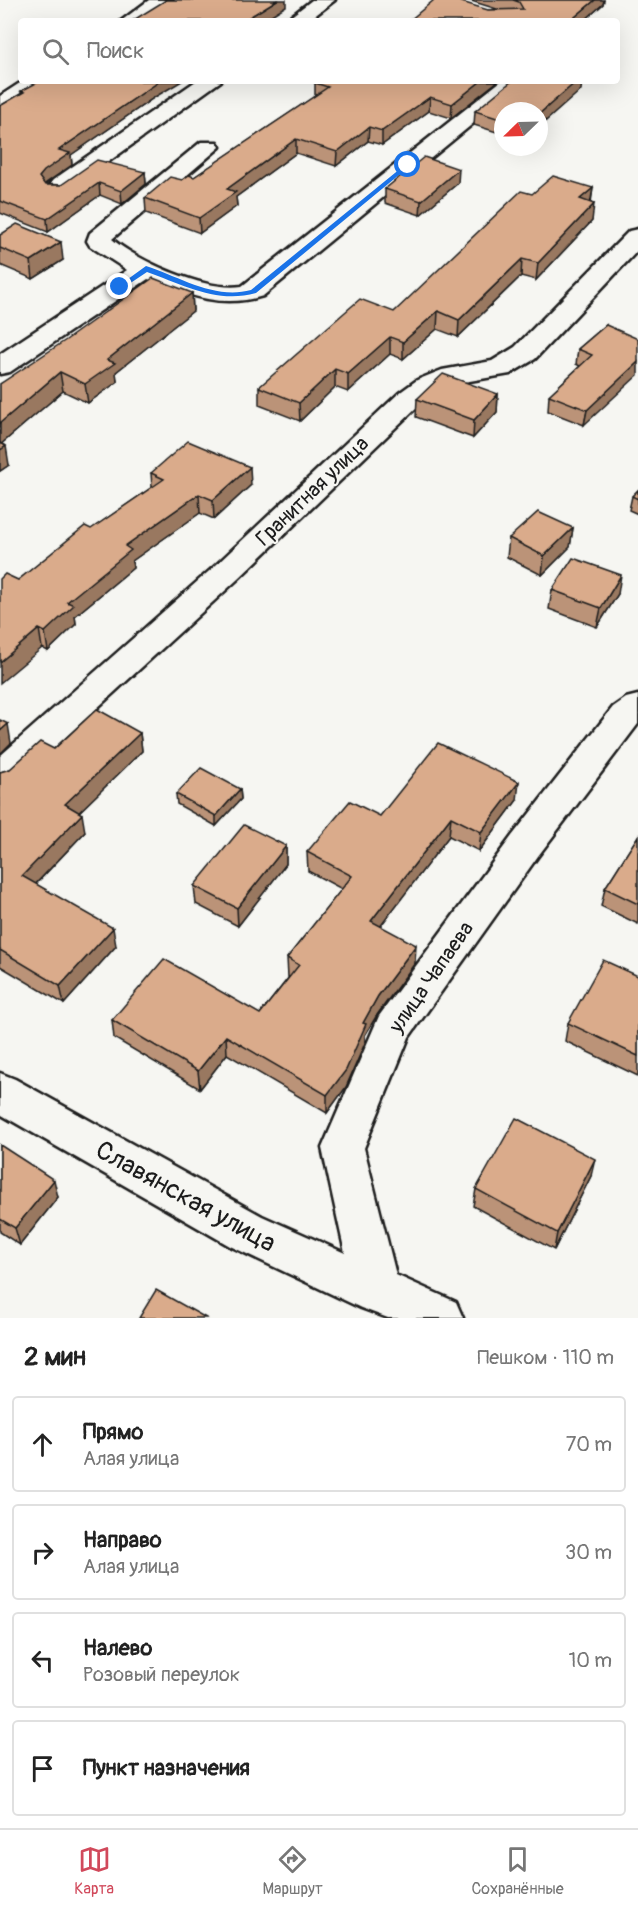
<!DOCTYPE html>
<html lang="ru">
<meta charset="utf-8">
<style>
:root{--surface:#fff;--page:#f6f6f6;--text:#222;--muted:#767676;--line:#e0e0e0;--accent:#d1495b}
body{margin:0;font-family:Pangolin,sans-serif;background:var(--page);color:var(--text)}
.compass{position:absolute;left:494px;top:102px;width:54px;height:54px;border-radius:50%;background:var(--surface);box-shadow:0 6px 24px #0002;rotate:247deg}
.stop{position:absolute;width:18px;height:18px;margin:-14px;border:4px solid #1a73e8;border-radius:50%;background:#fff}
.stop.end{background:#1a73e8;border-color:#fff;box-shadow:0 2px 6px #0008}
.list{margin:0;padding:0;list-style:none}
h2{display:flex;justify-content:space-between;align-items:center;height:78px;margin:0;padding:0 24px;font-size:26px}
h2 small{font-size:20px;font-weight:400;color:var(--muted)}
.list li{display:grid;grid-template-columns:39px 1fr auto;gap:18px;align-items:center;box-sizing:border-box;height:96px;margin:0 12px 12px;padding:0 12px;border:2px solid var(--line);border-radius:6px}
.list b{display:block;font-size:22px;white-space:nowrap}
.list p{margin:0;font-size:20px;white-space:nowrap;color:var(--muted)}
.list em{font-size:20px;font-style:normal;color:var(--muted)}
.icon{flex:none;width:33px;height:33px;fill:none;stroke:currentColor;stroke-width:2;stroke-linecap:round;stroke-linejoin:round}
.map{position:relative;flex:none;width:638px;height:1318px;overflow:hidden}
.search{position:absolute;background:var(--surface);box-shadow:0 6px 24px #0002;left:18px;right:18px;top:18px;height:66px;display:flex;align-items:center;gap:15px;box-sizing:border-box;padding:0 21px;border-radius:6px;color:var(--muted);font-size:22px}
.sheet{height:510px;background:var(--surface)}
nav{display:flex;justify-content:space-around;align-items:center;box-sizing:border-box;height:84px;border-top:2px solid var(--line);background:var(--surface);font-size:16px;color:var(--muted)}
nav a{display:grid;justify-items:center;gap:3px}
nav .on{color:var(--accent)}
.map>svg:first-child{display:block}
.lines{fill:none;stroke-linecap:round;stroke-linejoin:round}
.minor-casing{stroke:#1c1c1c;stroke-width:5}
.minor{fill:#f6f6f2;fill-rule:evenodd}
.wall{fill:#bb9378;stroke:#1c1c1c;stroke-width:1.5}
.shaded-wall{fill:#997861;stroke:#1c1c1c;stroke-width:1.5}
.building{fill:#daab8b;stroke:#1c1c1c;stroke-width:1.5}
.route{fill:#1a73e8}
.labels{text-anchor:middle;stroke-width:4.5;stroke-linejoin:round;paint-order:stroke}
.street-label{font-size:21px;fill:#1c1c1c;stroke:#f6f6f2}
.near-street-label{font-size:26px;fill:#1c1c1c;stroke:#f6f6f2}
</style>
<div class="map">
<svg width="638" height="1318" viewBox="0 0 638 1318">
<rect width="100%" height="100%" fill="#f6f6f2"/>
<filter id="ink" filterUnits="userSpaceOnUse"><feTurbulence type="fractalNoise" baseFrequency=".0167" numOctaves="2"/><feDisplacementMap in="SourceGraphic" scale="12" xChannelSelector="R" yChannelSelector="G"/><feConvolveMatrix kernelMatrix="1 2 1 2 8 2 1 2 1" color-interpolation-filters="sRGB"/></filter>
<g filter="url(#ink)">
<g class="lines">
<defs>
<g id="minor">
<polygon points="149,0 173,0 145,21 121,21"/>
<polygon points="312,0 335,0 308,21 285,21"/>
<polygon points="23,81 49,81 8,111 0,113 0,96"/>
<polygon points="196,81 221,81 69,190 53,190 49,185 53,180"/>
<path d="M501 81H525L263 296C220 309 188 295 148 279L10 372 0 374V354L127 270 90 246 87 241 90 233 201 142H217L220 147 112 239C139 262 207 292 242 286Z"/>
<polygon points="638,229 638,250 535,359 510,374 458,383 437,392 419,405 238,579 12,786 0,790 0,756 216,565 399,393 417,380 442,370 492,361 515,347 629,231"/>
<polygon points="638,695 638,724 538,856 409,1037 364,1148 396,1275 456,1302 463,1318 388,1318 361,1308 230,1246 0,1114 0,1073 15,1079 262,1216 345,1253 322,1148 379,1016 512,836 613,707 626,698"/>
</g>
</defs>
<!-- minor casing -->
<use href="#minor" class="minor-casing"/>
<!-- minor -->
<use href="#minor" class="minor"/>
</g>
<!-- wall -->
<g class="wall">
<polygon points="468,0 604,0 603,4 584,21 488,10 500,10"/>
<polygon points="498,81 451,118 429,111 382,145 368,141 336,166 296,153 236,197 237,206 200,233 146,213 145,198 182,180 194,177 315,96 315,83"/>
<polygon points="581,90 503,111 503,134 474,125 475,111"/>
<polygon points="21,91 155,97 71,155 72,165 45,184 61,185 145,172 146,184 122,204 100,195 48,232 0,213 0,106 21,94"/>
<polygon points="458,183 420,215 385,203 385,189"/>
<polygon points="593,188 591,203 592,221 536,280 521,276 458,337 437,329 403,359 390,354 348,392 335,387 300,421 259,405 259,387 394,312 532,194"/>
<polygon points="0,235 63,260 33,279 0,265"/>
<polygon points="192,293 193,311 116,372 117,382 88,403 63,391 1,444 9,465 0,471 0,384"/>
<polygon points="606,325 584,425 548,411 549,395 580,366 576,364 578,349"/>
<polygon points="498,394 497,412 473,438 416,417 417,399"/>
<polygon points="151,473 251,485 214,519 200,513 132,561 133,568 75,616 76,624 48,651 42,648 18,580 152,487"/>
<polygon points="638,490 638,514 629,510 632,496"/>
<polygon points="573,528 570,547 542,575 507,557 509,538"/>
<polygon points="552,590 618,594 597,627 549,609"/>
<polygon points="140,733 142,751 79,812 85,832 36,884 116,946 64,1004 0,966 0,772 10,769 54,749"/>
<polygon points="240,789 241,799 216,826 177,804 176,794"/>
<polygon points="517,800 479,851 449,836 380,926 415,963 377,1015 365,1035 365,1043 346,1087 327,1113 227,1054 200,1089 114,1038 112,1020 260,1014 289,977 288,977 287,958 342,889 308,871 307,852 380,816"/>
<polygon points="638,836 638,924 601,906 605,888"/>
<polygon points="286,846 286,864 238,926 196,904 194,886"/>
<polygon points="638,976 638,1076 565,1041 568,1023"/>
<polygon points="0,1145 58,1197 20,1245 0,1232"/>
<polygon points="591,1176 554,1250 473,1206 476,1189"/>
</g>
<!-- shaded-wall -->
<g class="shaded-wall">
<polygon points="277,0 286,0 286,6 262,21 243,21"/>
<polygon points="595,0 604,0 603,4 584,21 570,21"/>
<polygon points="160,81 182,81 155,97 71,155 72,165 46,183 41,190 39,177 59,150"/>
<polygon points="481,81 498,81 451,118 452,104"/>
<polygon points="574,81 582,81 581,90 539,127 539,114"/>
<polygon points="430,97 429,111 382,145 382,131"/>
<polygon points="369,127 368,141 336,166 337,152"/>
<polygon points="296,139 296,153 236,197 237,206 200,233 199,218 227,189"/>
<polygon points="459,169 458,183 420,215 421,201"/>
<polygon points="145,172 146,184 122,204 121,191"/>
<polygon points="99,183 100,195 48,232 47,219"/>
<polygon points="593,188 590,205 580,199"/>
<polygon points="594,204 592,221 536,280 538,263"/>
<polygon points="61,242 63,260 33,279 31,261"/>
<polygon points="522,259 521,276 458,337 459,320"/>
<polygon points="192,293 193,311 116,372 117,382 88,403 85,384 107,360"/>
<polygon points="438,311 437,329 403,359 403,342"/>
<polygon points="390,337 390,354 348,392 348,374"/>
<polygon points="638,362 638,375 584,425 587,410"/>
<polygon points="335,369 335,387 300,421 299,403"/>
<polygon points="60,372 63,391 0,445 0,423"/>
<polygon points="498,394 497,412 473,438 474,420"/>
<polygon points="6,446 9,465 0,471 0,450"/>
<polygon points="250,467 251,485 214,519 213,500"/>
<polygon points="199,494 200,513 132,561 133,568 75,616 76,624 48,651 45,632 67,602 125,546"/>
<polygon points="573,528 570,547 542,575 544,556"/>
<polygon points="621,575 618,594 597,627 601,608"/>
<polygon points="39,629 42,648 0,683 0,662"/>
<polygon points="8,724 11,743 0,754 0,731"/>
<polygon points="140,733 142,751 68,823 65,804"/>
<polygon points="519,782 517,800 479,851 481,832"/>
<polygon points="240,789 241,799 216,826 216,816"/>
<polygon points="82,814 85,832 26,894 22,876"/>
<polygon points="451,817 449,836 370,940 371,921"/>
<polygon points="286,846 286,864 238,926 237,908"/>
<polygon points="113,928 116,946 64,1004 60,986"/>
<polygon points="416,945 415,963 377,1015 365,1035 365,1043 346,1087 327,1113 327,1095 363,1023 378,996"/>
<polygon points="226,1036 227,1054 200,1089 198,1071"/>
<polygon points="595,1159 591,1176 554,1250 557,1233"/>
<polygon points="54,1180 58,1197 20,1245 15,1228"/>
</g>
<!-- building -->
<g class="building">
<polygon points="166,0 277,0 243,21 132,21"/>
<polygon points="434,0 455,0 488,10 523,9 519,2 513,0 595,0 570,21 409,21"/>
<polygon points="40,81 160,81 59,150 70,153 44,171 39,177 45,185 61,185 97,160 145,172 121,191 99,183 47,219 0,201 0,106 24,92 21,91"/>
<polygon points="318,81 481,81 452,104 430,97 382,131 369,127 337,152 296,139 227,189 236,192 199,218 145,198 170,177 182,180 189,175 194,177 328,87 315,83"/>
<polygon points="512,81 577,81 539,114 539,111 503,111 503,120 475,111"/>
<polygon points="424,157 459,169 421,201 385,189"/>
<polygon points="553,176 593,188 580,199 594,204 538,263 522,259 459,320 438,311 403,342 390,337 348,374 335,369 299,403 259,387 360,299 394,312 521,191 532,194"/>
<polygon points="17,224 61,242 31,261 0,248 0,235"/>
<polygon points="153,278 192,293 107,360 115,363 85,384 60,372 0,423 0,384 66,340"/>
<polygon points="606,325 638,339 638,362 587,410 549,395 592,355 578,349"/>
<polygon points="443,374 498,394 474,420 417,399"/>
<polygon points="188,441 250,467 213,500 199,494 125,546 131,550 67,602 74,605 45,632 39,629 0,662 0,579 5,574 18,580 85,526 91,529 164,479 151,473"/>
<polygon points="0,443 6,446 0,450"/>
<polygon points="638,490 638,499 632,496"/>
<polygon points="538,512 573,528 544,556 509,538"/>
<polygon points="573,558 621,575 601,608 552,590"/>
<polygon points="97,709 140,733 65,804 82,814 22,876 113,928 60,986 0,950 0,772 10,769 40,742 54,749"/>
<polygon points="0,720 8,724 0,731"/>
<polygon points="438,743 519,782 481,832 451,817 371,921 416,945 378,996 363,1023 366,1024 346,1070 327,1095 226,1036 198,1071 112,1020 164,959 260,1014 299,965 287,958 352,876 307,852 350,801 380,816"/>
<polygon points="201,768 240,789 216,816 176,794"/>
<polygon points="244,825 286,846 237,908 194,886"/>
<polygon points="638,836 638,904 605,888"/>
<polygon points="603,960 638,976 638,1056 568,1023"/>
<polygon points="516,1118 595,1159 557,1233 476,1189"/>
<polygon points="0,1145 54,1180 15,1228 0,1219"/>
<polygon points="156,1290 206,1318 139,1318"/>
</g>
</g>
<!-- route -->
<path class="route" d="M406 164 411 165 256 293C217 304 184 285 147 272L123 288 117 287 146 266C180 277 215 300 251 290Z"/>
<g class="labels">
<!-- street labels -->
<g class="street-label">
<text transform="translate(312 491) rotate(-44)" y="7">Гранитная улица</text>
<text transform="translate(431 977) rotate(-55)" y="7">улица Чапаева</text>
</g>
<!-- near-street labels -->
<g class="near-street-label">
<text transform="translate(186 1196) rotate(29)" y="9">Славянская улица</text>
</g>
</g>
</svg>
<svg class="compass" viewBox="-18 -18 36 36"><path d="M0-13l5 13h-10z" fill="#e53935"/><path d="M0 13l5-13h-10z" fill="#767676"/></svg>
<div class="stop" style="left:408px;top:165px"></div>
<div class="stop end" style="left:120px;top:287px"></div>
<div class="search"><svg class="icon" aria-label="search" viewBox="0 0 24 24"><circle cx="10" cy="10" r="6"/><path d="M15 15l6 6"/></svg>Поиск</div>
</div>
<section class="sheet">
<h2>2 мин<small>Пешком · 110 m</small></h2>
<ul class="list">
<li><svg class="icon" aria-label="ahead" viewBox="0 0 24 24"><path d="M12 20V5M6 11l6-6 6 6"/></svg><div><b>Прямо</b><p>Алая улица</p></div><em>70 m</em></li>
<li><svg class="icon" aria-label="right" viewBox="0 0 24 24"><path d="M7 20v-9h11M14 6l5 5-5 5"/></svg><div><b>Направо</b><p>Алая улица</p></div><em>30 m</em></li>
<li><svg class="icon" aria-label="left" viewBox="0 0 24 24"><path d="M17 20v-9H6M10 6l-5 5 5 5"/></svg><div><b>Налево</b><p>Розовый переулок</p></div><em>10 m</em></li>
<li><svg class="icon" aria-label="arrive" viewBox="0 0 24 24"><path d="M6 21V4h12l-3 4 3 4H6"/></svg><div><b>Пункт назначения</b></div></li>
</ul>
</section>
<nav>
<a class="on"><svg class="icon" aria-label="map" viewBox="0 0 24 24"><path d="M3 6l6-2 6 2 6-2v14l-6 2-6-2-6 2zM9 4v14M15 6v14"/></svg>Карта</a>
<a><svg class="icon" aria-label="directions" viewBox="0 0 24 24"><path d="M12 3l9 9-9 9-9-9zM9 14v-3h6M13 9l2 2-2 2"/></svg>Маршрут</a>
<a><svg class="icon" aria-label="saved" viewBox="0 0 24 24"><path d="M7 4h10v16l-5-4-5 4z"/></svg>Сохранённые</a>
</nav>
